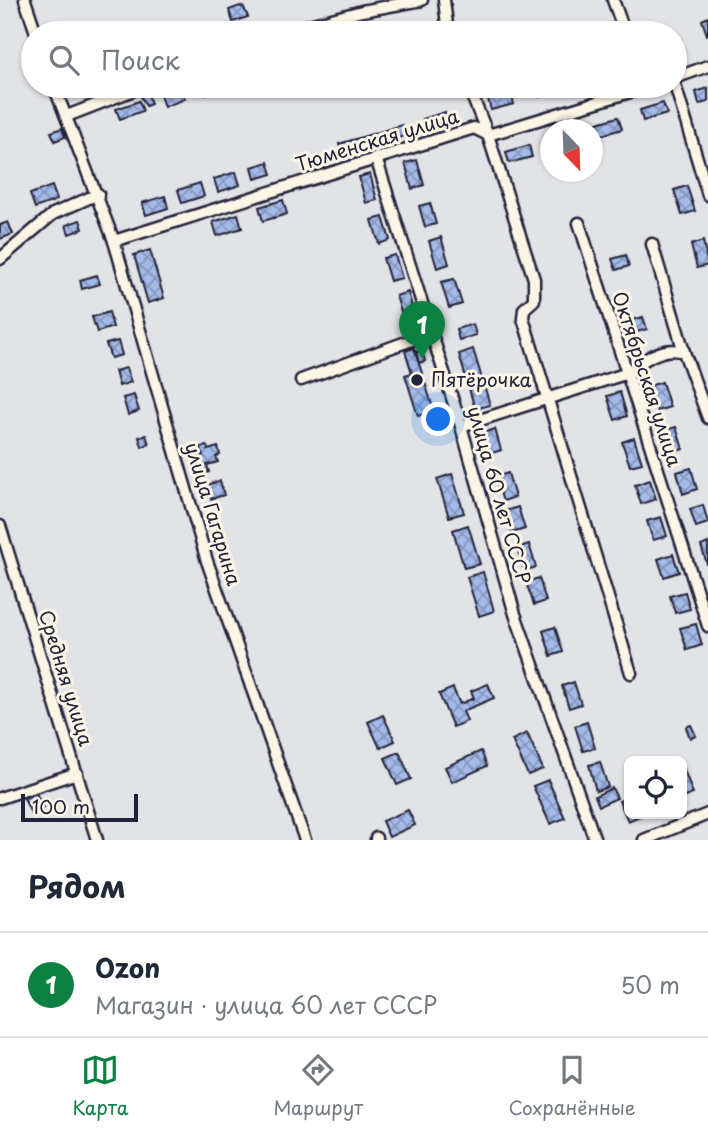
<!DOCTYPE html>
<html lang="ru">
<meta charset="utf-8">
<style>
:root{--surface:#fff;--page:#f2f2f3;--text:#1f2937;--muted:#747a83;--line:#e0e1e3;--accent:#0b8043}
body{margin:0;font-family:"Playpen Sans",sans-serif;background:var(--page);color:var(--text)}
.controls{position:absolute;right:21px;bottom:21px;display:grid;overflow:hidden;border-radius:10px;box-shadow:0 2px 5px #0004}
.controls button{width:63px;height:63px;display:grid;place-items:center;padding:0;border:0;border-bottom:2px solid var(--line);background:var(--surface);color:var(--text);font:35px sans-serif}
.compass{position:absolute;left:540px;top:119px;width:63px;height:63px;border-radius:50%;background:var(--surface);box-shadow:0 2px 5px #0004;rotate:157deg}
.scale{position:absolute;left:21px;bottom:18px;width:117px;box-sizing:border-box;padding-left:7px;border:4px solid #22223b;border-top:0;font-size:19px;line-height:24px;white-space:nowrap;color:#22223b;-webkit-text-stroke:5px #fcf5e5;paint-order:stroke}
.you{position:absolute;left:439px;top:420px;width:24px;height:24px;margin:-18px;border:5px solid #fff;border-radius:50%;background:#1a73e8;box-shadow:0 0 0 10px #1a73e833}
.badge{display:grid;place-items:center;width:46px;height:46px;border-radius:50%;background:var(--accent);color:#fff;font-size:23px;font-weight:700}
.pin{position:absolute;translate:-50% -58px;filter:drop-shadow(0 2px 4px #0008)}
.pin::after{content:'';position:absolute;top:37px;width:24px;height:21px;background:inherit;clip-path:polygon(0 0,100% 0,50% 100%)}
.list{margin:0;padding:0;list-style:none}
h2{display:flex;justify-content:space-between;align-items:center;height:91px;margin:0;padding:0 28px;font-size:30px}
h2 small{font-size:23px;font-weight:400;color:var(--muted)}
.list li{display:grid;grid-template-columns:46px 1fr auto;gap:21px;align-items:center;box-sizing:border-box;height:105px;padding:0 28px;border-top:2px solid var(--line)}
.list b{display:block;font-size:26px;white-space:nowrap}
.list p{margin:0;font-size:23px;white-space:nowrap;color:var(--muted)}
.list em{font-size:23px;font-style:normal;color:var(--muted)}
.icon{flex:none;width:38px;height:38px;fill:none;stroke:currentColor;stroke-width:2;stroke-linecap:round;stroke-linejoin:round}
.map{position:relative;flex:none;width:708px;height:840px;overflow:hidden}
.search{position:absolute;background:var(--surface);box-shadow:0 2px 5px #0004;left:21px;right:21px;top:21px;height:77px;display:flex;align-items:center;gap:18px;box-sizing:border-box;padding:0 24px;border-radius:38px;color:var(--muted);font-size:26px}
.sheet{height:196px;background:var(--surface)}
nav{display:flex;justify-content:space-around;align-items:center;box-sizing:border-box;height:98px;border-top:2px solid var(--line);background:var(--surface);font-size:19px;color:var(--muted)}
nav a{display:grid;justify-items:center;gap:4px}
nav .on{color:var(--accent)}
.map>svg:first-child{display:block}
.building{fill:url(#building-cross-hatch);stroke:#22223b;stroke-width:2}
.lines{fill:none;stroke-linecap:round;stroke-linejoin:round}
.street-casing{stroke:#22223b;stroke-width:15}
.street{stroke:#fcf5e5;stroke-width:10}
.poi-dot{fill:#22223b;stroke:#fcf5e5;stroke-width:2.5}
.labels{text-anchor:middle;stroke-width:6;stroke-linejoin:round;paint-order:stroke}
.street-label{font-size:19px;fill:#22223b;stroke:#fcf5e5}
.poi-label{font-size:19px;fill:#22223b;stroke:#fcf5e5;text-anchor:start}
</style>
<div class="map">
<svg width="708" height="840" viewBox="0 0 708 840">
<defs>
<pattern id="building-cross-hatch" width="8" height="8" patternUnits="userSpaceOnUse" patternTransform="scale(1.75)"><rect width="8" height="8" fill="#a4bae8"/><path d="M0 0l8 8M0 8l8-8" fill="none" stroke="#8597bd"/></pattern>
</defs>
<rect width="100%" height="100%" fill="#e2e3e6"/>
<filter id="ink" filterUnits="userSpaceOnUse"><feTurbulence type="fractalNoise" baseFrequency=".0143" numOctaves="2"/><feDisplacementMap in="SourceGraphic" scale="14" xChannelSelector="R" yChannelSelector="G"/><feConvolveMatrix kernelMatrix="1 2 1 2 8 2 1 2 1" color-interpolation-filters="sRGB"/></filter>
<g filter="url(#ink)">
<!-- building -->
<g class="building">
<polygon points="240,6 244,8 248,17 233,22 229,10"/>
<polygon points="708,17 708,34 707,35 702,20"/>
<polygon points="377,24 380,33 367,33 365,28"/>
<polygon points="680,39 684,52 675,55 675,41"/>
<polygon points="78,86 95,86 96,89 82,94"/>
<polygon points="186,86 195,86 197,91 189,94"/>
<polygon points="203,86 228,86 206,94"/>
<polygon points="535,86 559,86 561,91 539,97"/>
<polygon points="181,87 185,99 164,107 160,95"/>
<polygon points="708,88 708,102 699,104 696,92"/>
<polygon points="147,92 151,104 146,106 140,95"/>
<polygon points="511,92 514,104 491,110 488,99"/>
<polygon points="139,101 143,111 120,119 116,109"/>
<polygon points="663,103 667,114 643,121 640,110"/>
<polygon points="445,112 449,125 426,131 423,119"/>
<polygon points="618,117 622,129 598,136 594,124"/>
<polygon points="402,125 405,136 342,154 339,144"/>
<polygon points="62,128 65,137 55,141 51,132"/>
<polygon points="529,145 532,157 509,163 506,152"/>
<polygon points="417,160 424,185 412,189 405,163"/>
<polygon points="268,162 272,174 255,179 252,167"/>
<polygon points="236,172 240,185 218,192 214,179"/>
<polygon points="370,174 377,200 366,203 359,177"/>
<polygon points="200,183 204,196 182,203 178,190"/>
<polygon points="52,186 57,200 35,208 30,194"/>
<polygon points="687,186 695,211 682,215 674,190"/>
<polygon points="165,196 168,208 146,215 142,203"/>
<polygon points="283,200 287,214 263,221 259,207"/>
<polygon points="430,203 436,224 425,227 419,206"/>
<polygon points="238,214 242,228 217,236 213,222"/>
<polygon points="383,217 390,240 379,244 372,220"/>
<polygon points="80,220 83,229 69,234 66,225"/>
<polygon points="8,222 13,234 0,239 0,225"/>
<polygon points="441,237 449,264 437,268 429,241"/>
<polygon points="703,241 708,265 697,268 691,245"/>
<polygon points="150,250 164,298 148,303 134,255"/>
<polygon points="395,255 402,278 390,281 383,258"/>
<polygon points="626,255 629,266 616,270 612,259"/>
<polygon points="97,275 100,284 82,289 80,280"/>
<polygon points="454,279 462,304 449,308 441,282"/>
<polygon points="408,292 415,318 404,321 396,296"/>
<polygon points="109,312 113,327 97,332 92,317"/>
<polygon points="643,317 647,329 633,333 629,321"/>
<polygon points="473,324 476,335 459,340 456,329"/>
<polygon points="118,341 122,355 111,358 106,344"/>
<polygon points="414,348 434,411 418,416 405,375 412,373 405,351"/>
<polygon points="473,349 490,405 475,409 459,354"/>
<polygon points="422,350 425,361 419,363 416,352"/>
<polygon points="126,368 131,382 119,386 115,371"/>
<polygon points="662,382 670,407 657,411 649,386"/>
<polygon points="620,392 627,416 615,420 607,396"/>
<polygon points="134,395 139,411 128,415 123,398"/>
<polygon points="676,427 683,449 670,453 663,431"/>
<polygon points="495,429 501,450 489,454 482,433"/>
<polygon points="146,435 149,444 142,447 139,437"/>
<polygon points="634,438 642,463 630,466 622,442"/>
<polygon points="207,446 208,450 218,447 220,455 216,457 218,462 207,465 209,472 201,474 197,457 203,455 201,447"/>
<polygon points="691,468 697,489 683,494 677,472"/>
<polygon points="508,473 515,497 503,501 495,477"/>
<polygon points="452,474 464,513 449,517 437,479"/>
<polygon points="650,480 656,499 641,504 635,485"/>
<polygon points="220,481 224,495 211,499 206,485"/>
<polygon points="703,505 708,523 696,527 690,509"/>
<polygon points="518,507 525,529 512,533 505,511"/>
<polygon points="661,517 667,536 653,540 647,521"/>
<polygon points="468,525 480,564 464,568 453,530"/>
<polygon points="708,543 708,564 707,564 701,546"/>
<polygon points="529,544 536,567 524,571 517,548"/>
<polygon points="673,554 679,572 664,577 658,559"/>
<polygon points="483,572 494,611 479,616 467,577"/>
<polygon points="539,578 546,601 534,605 526,582"/>
<polygon points="685,592 690,609 675,613 670,596"/>
<polygon points="696,624 702,645 687,650 680,628"/>
<polygon points="555,627 563,652 551,656 543,631"/>
<polygon points="574,682 581,704 569,708 562,686"/>
<polygon points="488,684 494,698 463,711 467,721 453,727 439,694 453,688 460,704 474,698 471,691"/>
<polygon points="383,715 395,741 380,748 368,722"/>
<polygon points="587,722 595,748 583,751 575,726"/>
<polygon points="691,725 696,736 690,738 686,727"/>
<polygon points="527,733 543,769 528,775 512,740"/>
<polygon points="481,751 487,766 452,782 445,767"/>
<polygon points="399,752 411,779 397,785 385,758"/>
<polygon points="600,762 608,787 596,791 589,765"/>
<polygon points="682,764 693,794 682,798"/>
<polygon points="548,780 565,818 550,824 533,786"/>
<polygon points="612,788 617,798 599,806 595,796"/>
<polygon points="36,793 43,808 31,814 24,798"/>
<polygon points="629,797 629,814 642,815 628,821 619,801"/>
<polygon points="408,810 415,825 389,837 382,821"/>
</g>
<g class="lines">
<defs>
<g id="street">
<polyline points="25,0 36,33"/>
<polyline points="444,0 448,33"/>
<polyline points="613,0 625,33"/>
<polyline points="279,33 362,11 422,0"/>
<polyline points="675,78 708,66"/>
<polyline points="675,85 708,195"/>
<polyline points="54,86 114,241 207,561 305,840"/>
<polyline points="468,86 488,135 534,279 534,300 524,309 523,318 631,673"/>
<polyline points="67,116 144,86"/>
<polyline points="376,158 461,426 515,614 595,840"/>
<polyline points="579,223 708,626"/>
<polyline points="114,241 474,128 488,135 650,86"/>
<polyline points="652,244 684,352"/>
<polyline points="0,259 53,214 98,194"/>
<polyline points="301,380 431,333"/>
<path d="M461 426 628 373C642 360 664 345 684 352L708 418"/>
<polyline points="0,526 97,840"/>
<polyline points="0,798 77,773"/>
<polyline points="376,838 376,840"/>
<polyline points="644,840 708,814"/>
</g>
</defs>
<!-- street casing -->
<use href="#street" class="street-casing"/>
<!-- street -->
<use href="#street" class="street"/>
</g>
</g>
<!-- markers -->
<circle class="poi-dot" cx="417" cy="380" r="7"/>
<g class="labels">
<!-- street labels -->
<g class="street-label">
<text transform="translate(377 140) rotate(-17)" y="7">Тюменская улица</text>
<text transform="translate(647 379) rotate(72)" y="7">Октябрьская улица</text>
<text transform="translate(499 495) rotate(74)" y="7">улица 60 лет СССР</text>
<text transform="translate(213 514) rotate(73)" y="7">улица Гагарина</text>
<text transform="translate(66 678) rotate(73)" y="7">Средняя улица</text>
</g>
<!-- poi labels -->
<g class="poi-label">
<text x="431" y="387">Пятёрочка</text>
</g>
</g>
</svg>
<div class="controls">
<button><svg class="icon" aria-label="locate" viewBox="0 0 24 24"><circle cx="12" cy="12" r="6"/><path d="M12 2v4M12 18v4M2 12h4M18 12h4"/></svg></button>
</div>
<svg class="compass" viewBox="-18 -18 36 36"><path d="M0-13l5 13h-10z" fill="#e53935"/><path d="M0 13l5-13h-10z" fill="#747a83"/></svg>
<div class="scale">100 m</div>
<div class="you"></div>
<div class="pin badge" style="left:422px;top:359px">1</div>
<div class="search"><svg class="icon" aria-label="search" viewBox="0 0 24 24"><circle cx="10" cy="10" r="6"/><path d="M15 15l6 6"/></svg>Поиск</div>
</div>
<section class="sheet">
<h2>Рядом<small></small></h2>
<ul class="list">
<li><span class="badge">1</span><div><b>Ozon</b><p>Магазин · улица 60 лет СССР</p></div><em>50 m</em></li>
</ul>
</section>
<nav>
<a class="on"><svg class="icon" aria-label="map" viewBox="0 0 24 24"><path d="M3 6l6-2 6 2 6-2v14l-6 2-6-2-6 2zM9 4v14M15 6v14"/></svg>Карта</a>
<a><svg class="icon" aria-label="directions" viewBox="0 0 24 24"><path d="M12 3l9 9-9 9-9-9zM9 14v-3h6M13 9l2 2-2 2"/></svg>Маршрут</a>
<a><svg class="icon" aria-label="saved" viewBox="0 0 24 24"><path d="M7 4h10v16l-5-4-5 4z"/></svg>Сохранённые</a>
</nav>
